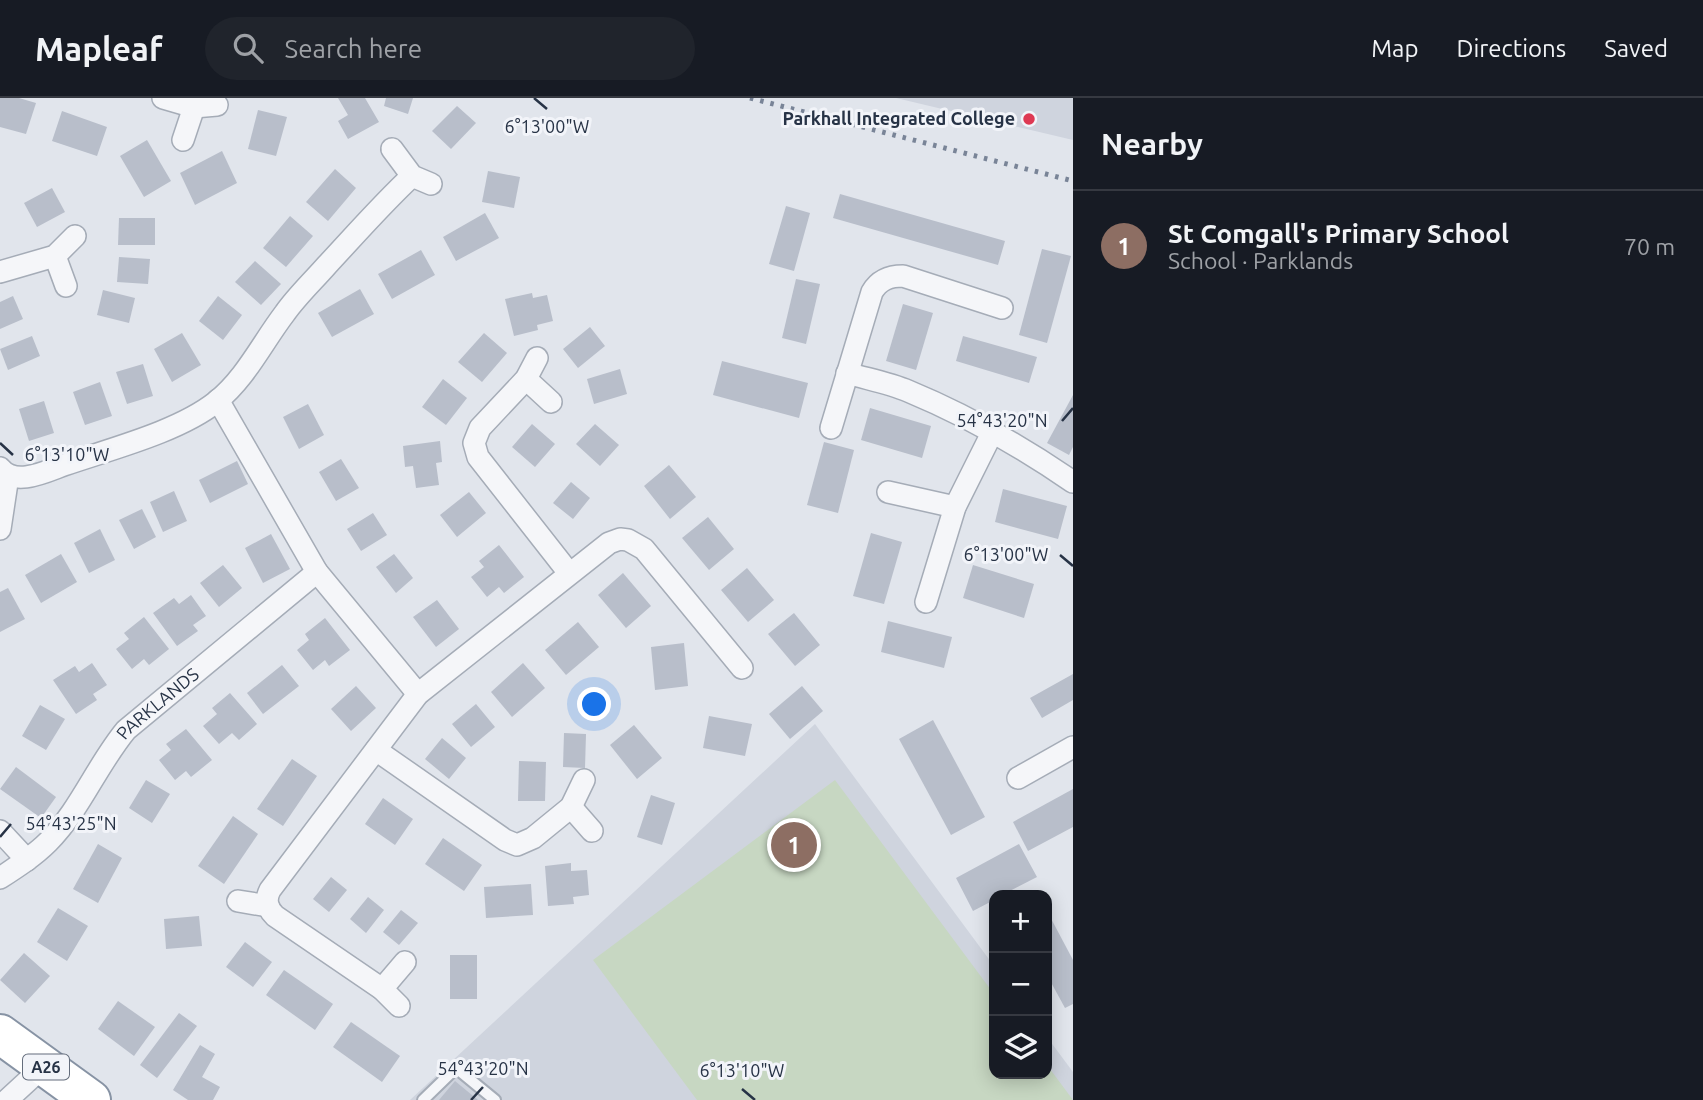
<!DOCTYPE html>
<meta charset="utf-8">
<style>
:root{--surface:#171b24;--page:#20242c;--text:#f1f3f6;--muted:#9ea1a6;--line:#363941;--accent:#de3953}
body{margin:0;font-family:Ubuntu,sans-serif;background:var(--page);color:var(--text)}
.controls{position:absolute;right:21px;bottom:21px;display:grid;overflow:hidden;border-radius:14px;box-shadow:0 4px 18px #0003}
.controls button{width:63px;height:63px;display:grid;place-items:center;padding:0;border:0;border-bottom:2px solid var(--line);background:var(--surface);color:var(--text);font:35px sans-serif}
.you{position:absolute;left:595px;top:607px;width:24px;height:24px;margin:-18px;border:5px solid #fff;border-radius:50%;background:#1a73e8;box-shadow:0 0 0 10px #1a73e833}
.badge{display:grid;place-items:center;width:46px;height:46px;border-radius:50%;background:var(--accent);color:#fff;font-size:23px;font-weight:700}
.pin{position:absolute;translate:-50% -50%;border:4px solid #fff;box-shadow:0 2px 7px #0006}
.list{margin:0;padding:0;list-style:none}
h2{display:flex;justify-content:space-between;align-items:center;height:91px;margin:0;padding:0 28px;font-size:30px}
h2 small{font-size:23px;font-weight:400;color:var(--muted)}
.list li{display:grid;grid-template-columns:46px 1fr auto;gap:21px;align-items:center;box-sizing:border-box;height:112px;padding:0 28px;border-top:2px solid var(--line)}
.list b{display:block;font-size:26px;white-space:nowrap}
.list p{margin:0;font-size:23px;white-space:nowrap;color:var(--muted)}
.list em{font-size:23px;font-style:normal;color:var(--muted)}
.icon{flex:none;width:38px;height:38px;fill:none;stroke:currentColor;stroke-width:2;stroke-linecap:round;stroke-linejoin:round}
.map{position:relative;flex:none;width:1073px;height:1002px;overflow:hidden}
header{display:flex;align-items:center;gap:42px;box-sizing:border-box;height:98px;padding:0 35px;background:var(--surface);border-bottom:2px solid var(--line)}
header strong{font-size:33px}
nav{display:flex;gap:38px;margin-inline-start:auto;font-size:24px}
.search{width:490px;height:63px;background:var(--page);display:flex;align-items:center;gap:18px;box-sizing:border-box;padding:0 24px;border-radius:38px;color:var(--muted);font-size:26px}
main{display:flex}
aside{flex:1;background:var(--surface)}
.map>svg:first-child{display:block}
.built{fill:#cfd4de}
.green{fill:#c7d7c2}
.building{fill:#b8beca}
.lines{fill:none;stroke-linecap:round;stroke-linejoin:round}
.lane-casing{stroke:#a5acb7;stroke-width:14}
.street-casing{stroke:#a5acb7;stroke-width:24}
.highway-casing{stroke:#8793a4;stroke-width:42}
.lane{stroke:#f5f6f9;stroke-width:10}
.street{stroke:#f5f6f9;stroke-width:21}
.highway{stroke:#fff;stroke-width:38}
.rail{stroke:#798497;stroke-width:5;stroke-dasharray:3.5 7;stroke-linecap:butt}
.ticks{fill:none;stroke:#273346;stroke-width:2.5}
.poi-dot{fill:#de3953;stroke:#f2f4f9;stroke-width:2.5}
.labels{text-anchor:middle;stroke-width:6;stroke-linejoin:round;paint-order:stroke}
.shield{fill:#f2f4f9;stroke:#646d7c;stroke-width:2}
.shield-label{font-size:16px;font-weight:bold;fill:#273346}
.poi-label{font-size:18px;font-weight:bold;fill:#273346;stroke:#f2f4f9;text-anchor:end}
.street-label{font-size:18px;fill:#273346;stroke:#f2f4f9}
.ticks-label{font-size:18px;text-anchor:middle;fill:#273346;stroke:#f2f4f9;stroke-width:6;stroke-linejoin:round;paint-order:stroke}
</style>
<header>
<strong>Mapleaf</strong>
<div class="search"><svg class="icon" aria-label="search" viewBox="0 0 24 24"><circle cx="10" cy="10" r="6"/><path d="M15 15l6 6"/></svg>Search here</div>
<nav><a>Map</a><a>Directions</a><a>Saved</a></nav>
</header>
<main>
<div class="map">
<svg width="1073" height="1002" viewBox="0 0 1073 1002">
<rect width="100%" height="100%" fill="#e1e5ec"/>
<!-- built -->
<g class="built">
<polygon points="896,0 1073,0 1073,42"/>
<polygon points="815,626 994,868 994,976 1047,976 1047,939 1073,974 1073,1002 410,1002"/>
</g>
<!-- green -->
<polygon class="green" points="835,682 994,896 994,976 1047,976 1047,967 1073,1002 697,1002 593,862"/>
<!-- building -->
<g class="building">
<polygon points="0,0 19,0 36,5 26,36 0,29"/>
<polygon points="338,0 365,0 379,24 348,41 338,23 348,17"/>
<polygon points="386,0 413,0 408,16 384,8"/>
<polygon points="457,8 476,25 451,51 432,33"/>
<polygon points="258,12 287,19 276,58 248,51"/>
<polygon points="62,13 107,29 97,58 52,43"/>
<polygon points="147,42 171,83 144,99 120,58"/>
<polygon points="222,53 237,85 195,107 180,75"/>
<polygon points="335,71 356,90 328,123 306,104"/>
<polygon points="488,73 520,79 514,110 482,104"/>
<polygon points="52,90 65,114 37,129 24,105"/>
<polygon points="840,96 1005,143 998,167 833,120"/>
<polygon points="786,108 810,115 794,173 769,166"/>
<polygon points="485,115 499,140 456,163 443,139"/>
<polygon points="290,118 313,138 286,169 263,150"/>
<polygon points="119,120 155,120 155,147 118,147"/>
<polygon points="1042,151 1071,158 1047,245 1019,237"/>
<polygon points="421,152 435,177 392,201 378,176"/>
<polygon points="119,159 150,161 148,186 117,184"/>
<polygon points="255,163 281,186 261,207 235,184"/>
<polygon points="796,181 820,186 806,246 782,240"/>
<polygon points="360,191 374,216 332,239 318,215"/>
<polygon points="103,192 135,200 129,225 97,217"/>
<polygon points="532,195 533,200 547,197 553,223 537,227 538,232 514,238 505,201"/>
<polygon points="13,198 23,221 0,231 0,204"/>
<polygon points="218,198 242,217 223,242 199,223"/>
<polygon points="903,206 933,215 916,272 886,263"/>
<polygon points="590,229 605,248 578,270 563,251"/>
<polygon points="182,235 201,267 172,284 154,251"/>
<polygon points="484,235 507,255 482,284 458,264"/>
<polygon points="32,238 40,258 8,272 0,251"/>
<polygon points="963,238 1037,259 1029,285 956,263"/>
<polygon points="722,263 808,285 799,320 713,297"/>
<polygon points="143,266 153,298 127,306 116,274"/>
<polygon points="620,271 627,296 594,306 587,281"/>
<polygon points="443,281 467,300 446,327 422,309"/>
<polygon points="100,284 112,318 85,327 73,294"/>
<polygon points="1073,297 1073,349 1069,357 1047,345"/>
<polygon points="44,303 54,335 29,343 19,311"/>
<polygon points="308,306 324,337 299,351 283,319"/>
<polygon points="870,310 931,328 922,360 861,342"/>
<polygon points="532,326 555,346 535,369 512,349"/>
<polygon points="595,326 619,347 600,368 576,346"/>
<polygon points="440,343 442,364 436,365 439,387 416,390 413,368 405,369 403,348"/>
<polygon points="824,344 854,352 838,415 807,407"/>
<polygon points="341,361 359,390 336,403 319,374"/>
<polygon points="237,363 248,386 210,405 199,382"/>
<polygon points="669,367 696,399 670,421 644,388"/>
<polygon points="571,384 590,400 573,421 553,405"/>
<polygon points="1003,391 1067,408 1058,441 995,424"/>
<polygon points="174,393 187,423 163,434 150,404"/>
<polygon points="469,394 486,415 457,439 440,417"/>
<polygon points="142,411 156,439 134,451 119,422"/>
<polygon points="373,415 387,437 361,453 347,431"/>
<polygon points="708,419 734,451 709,472 682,440"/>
<polygon points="100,431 115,462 89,475 74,445"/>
<polygon points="871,435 902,444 884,506 853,498"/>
<polygon points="271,436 290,471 263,485 245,450"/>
<polygon points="499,447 524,479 504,495 499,489 487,499 471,479 484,469 479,463"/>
<polygon points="61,456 77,484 41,505 25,477"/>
<polygon points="394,456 413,480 396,495 376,469"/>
<polygon points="223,467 242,490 219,509 200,485"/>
<polygon points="973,467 1034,486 1024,520 963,500"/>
<polygon points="747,470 774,502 748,524 721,492"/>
<polygon points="623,475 651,508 626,530 598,497"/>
<polygon points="8,490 25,521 0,534 0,494"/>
<polygon points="191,497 206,518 193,527 198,533 177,548 153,515 174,500 179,506"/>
<polygon points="437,502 459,531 436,549 413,519"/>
<polygon points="794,515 820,547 795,568 768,536"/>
<polygon points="144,519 169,551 149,567 144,561 132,571 116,551 129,541 124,535"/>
<polygon points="325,520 350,552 329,568 325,562 313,572 297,552 309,542 305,536"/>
<polygon points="888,523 952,539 944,570 881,554"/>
<polygon points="578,524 599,549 566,577 545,552"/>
<polygon points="684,545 688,588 655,592 651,549"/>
<polygon points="92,565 107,587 93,596 97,602 76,616 53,582 75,568 79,574"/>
<polygon points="523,565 545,590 512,619 491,594"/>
<polygon points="282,567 299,588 263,616 247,595"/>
<polygon points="1073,576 1073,602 1042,620 1030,600"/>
<polygon points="356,588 376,610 351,633 331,611"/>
<polygon points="802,588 823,613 790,641 769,616"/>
<polygon points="230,595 257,626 239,642 232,635 219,646 203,628 217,616 212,610"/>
<polygon points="476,606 495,629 471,649 452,626"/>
<polygon points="40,607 65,621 46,652 22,638"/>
<polygon points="709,618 752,626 745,658 703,650"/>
<polygon points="933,622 985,719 951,737 899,641"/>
<polygon points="634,627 662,660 637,681 610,647"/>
<polygon points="186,631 212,662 191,679 186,673 175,682 159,662 171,652 166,646"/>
<polygon points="564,635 586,636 585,670 563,669"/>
<polygon points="442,640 466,660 449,681 425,661"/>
<polygon points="292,661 317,678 283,728 257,711"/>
<polygon points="519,663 546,664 545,703 518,703"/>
<polygon points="16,669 56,699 41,720 0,691"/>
<polygon points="146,682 170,696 152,725 129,710"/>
<polygon points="1073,691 1073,729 1028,753 1013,724"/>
<polygon points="651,697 675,705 662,747 637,739"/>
<polygon points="383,700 413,721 395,747 365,726"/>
<polygon points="233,718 258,736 224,786 198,768"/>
<polygon points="443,740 482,767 464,793 425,766"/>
<polygon points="98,746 122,760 98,805 73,791"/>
<polygon points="1019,746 1037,779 1002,797 994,797 994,802 973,813 956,780"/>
<polygon points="571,765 571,773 587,772 589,797 573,799 574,806 548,808 545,768"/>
<polygon points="331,779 347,792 329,814 313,801"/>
<polygon points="531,786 533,817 486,820 484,789"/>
<polygon points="368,799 384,812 366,835 350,821"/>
<polygon points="58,810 88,828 67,863 37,844"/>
<polygon points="401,812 418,825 399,847 383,834"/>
<polygon points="1047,813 1073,862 1073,906 1065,910 1047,877"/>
<polygon points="199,818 202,848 166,851 164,821"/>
<polygon points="245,844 272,864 253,889 226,869"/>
<polygon points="24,855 50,878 25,905 0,882"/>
<rect x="450" y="857" width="27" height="44"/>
<polygon points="284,872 333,906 315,932 266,897"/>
<polygon points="118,903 155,929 134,958 98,931"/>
<polygon points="179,915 197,928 157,980 140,967"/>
<polygon points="351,924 400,958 382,984 333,949"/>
<polygon points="200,947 215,956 202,979 220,989 213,1002 188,1002 173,992"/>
<polygon points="455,983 478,1002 439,1002"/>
</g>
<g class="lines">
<defs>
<polyline id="lane" points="423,1002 456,970 495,1002"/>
<g id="street">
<polyline points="163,0 194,9 217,7"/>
<polyline points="183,42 194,9"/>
<polyline points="392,51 412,78 431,86"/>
<polyline points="55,158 66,188"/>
<polyline points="0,174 55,158 75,138"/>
<polyline points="537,260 526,281 480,330 474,345 478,359 569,475"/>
<path d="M847 275C867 281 889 285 908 293 966 317 1022 349 1073 384"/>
<polyline points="526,281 551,304"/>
<polyline points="218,302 317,474 418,596"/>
<path d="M831 330 872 194C879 182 889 178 903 178L1002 210"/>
<path d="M0 370C15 389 45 374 64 367 110 351 178 334 216 304 246 280 262 245 285 215 297 198 313 183 327 167 355 137 382 106 412 78"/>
<polyline points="888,394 955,409"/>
<polyline points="0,431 8,378"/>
<polyline points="926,504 955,409 992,335"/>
<polyline points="376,652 505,742 517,747 533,740 571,709 584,682"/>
<polyline points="1018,680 1073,649"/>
<polyline points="571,709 592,733"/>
<polyline points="0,733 27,762"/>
<path id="s1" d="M0 780C17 769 34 758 48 744 80 712 97 667 126 632L317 474"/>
<polyline points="238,803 268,808"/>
<polyline points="382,891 405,864"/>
<path d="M399 908 382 891 275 818C267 810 265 802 270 792L418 596 609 445 620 441 628 442 644 451 742 570"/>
<polyline points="7,1002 44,968"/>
</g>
<polyline id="highway" points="0,936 91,1002"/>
</defs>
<!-- lane casing -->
<use href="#lane" class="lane-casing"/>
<!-- street casing -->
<use href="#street" class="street-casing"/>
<!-- highway casing -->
<use href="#highway" class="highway-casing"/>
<!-- lane -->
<use href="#lane" class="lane"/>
<!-- street -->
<use href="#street" class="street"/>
<!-- highway -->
<use href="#highway" class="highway"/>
<!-- rail -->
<polyline class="rail" points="750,0 1073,83"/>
</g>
<!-- ticks -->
<path class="ticks" d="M534 0 547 11M1062 323 1073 310M0 345 13 357M1060 457 1073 468M0 739 11 726M742 991 755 1002M471 1002 483 989"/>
<!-- markers -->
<circle class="poi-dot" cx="1029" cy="21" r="7"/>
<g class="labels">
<!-- shield labels -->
<rect class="shield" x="23" y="956.5" width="46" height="25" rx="5"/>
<g class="shield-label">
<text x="46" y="975">A26</text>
</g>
<!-- poi labels -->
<g class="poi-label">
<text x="1015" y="27">Parkhall Integrated College</text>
</g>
<!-- street labels -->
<g class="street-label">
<text dy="6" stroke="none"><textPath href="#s1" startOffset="238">PARKLANDS</textPath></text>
</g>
</g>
<g class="ticks-label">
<text x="547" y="35">6°13'00"W</text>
<text x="1002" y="329">54°43'20"N</text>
<text x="67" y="363">6°13'10"W</text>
<text x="1006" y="463">6°13'00"W</text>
<text x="71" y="732">54°43'25"N</text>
<text x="483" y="977">54°43'20"N</text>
<text x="742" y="979">6°13'10"W</text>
</g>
</svg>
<div class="controls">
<button>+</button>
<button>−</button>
<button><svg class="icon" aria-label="layers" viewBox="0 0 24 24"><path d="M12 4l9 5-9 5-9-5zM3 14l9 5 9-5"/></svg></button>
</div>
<div class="you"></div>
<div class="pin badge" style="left:794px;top:747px;background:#8d6e63">1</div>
</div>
<aside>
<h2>Nearby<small></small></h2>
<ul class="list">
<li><span class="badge" style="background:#8d6e63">1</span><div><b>St Comgall's Primary School</b><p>School · Parklands</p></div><em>70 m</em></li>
</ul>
</aside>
</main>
